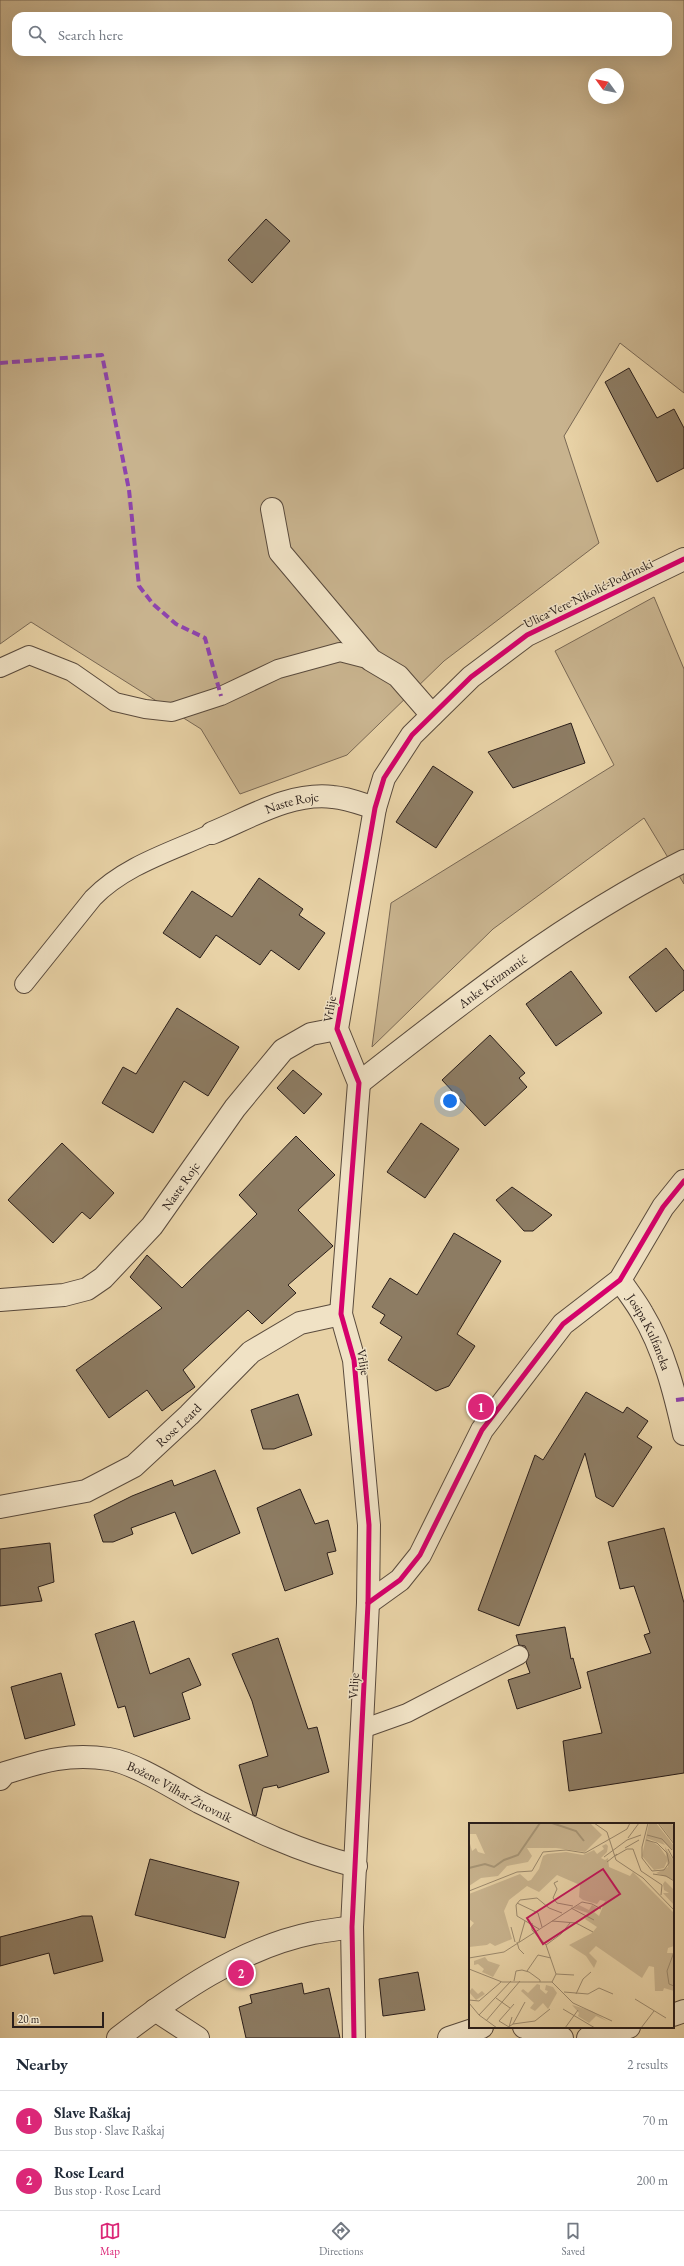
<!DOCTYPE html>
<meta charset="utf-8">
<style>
:root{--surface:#fff;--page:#f2f2f3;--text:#1f2937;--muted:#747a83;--line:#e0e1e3;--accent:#db2777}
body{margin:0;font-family:"EB Garamond",serif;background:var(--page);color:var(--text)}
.compass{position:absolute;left:588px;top:68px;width:36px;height:36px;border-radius:50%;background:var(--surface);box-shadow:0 4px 16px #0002;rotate:303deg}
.scale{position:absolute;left:12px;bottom:10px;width:92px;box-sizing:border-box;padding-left:4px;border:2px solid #2a1e1a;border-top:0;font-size:11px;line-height:14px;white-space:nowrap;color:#2a1e1a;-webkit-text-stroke:3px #f0e2c5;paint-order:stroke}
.you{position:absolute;left:450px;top:1101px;width:14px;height:14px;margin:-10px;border:3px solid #fff;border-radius:50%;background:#1a73e8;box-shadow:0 0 0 6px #1a73e833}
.badge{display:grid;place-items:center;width:26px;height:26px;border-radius:50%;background:var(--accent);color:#fff;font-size:13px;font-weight:700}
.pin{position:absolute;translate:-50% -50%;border:2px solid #fff;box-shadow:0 1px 4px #0006}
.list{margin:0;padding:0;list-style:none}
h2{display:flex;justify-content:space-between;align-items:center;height:52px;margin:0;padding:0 16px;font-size:17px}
h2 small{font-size:13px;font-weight:400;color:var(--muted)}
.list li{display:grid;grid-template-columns:26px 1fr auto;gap:12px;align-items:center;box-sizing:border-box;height:60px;padding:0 16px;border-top:1px solid var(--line)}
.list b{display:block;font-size:15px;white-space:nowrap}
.list p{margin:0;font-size:13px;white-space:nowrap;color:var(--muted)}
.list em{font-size:13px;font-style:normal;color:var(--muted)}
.icon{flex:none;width:22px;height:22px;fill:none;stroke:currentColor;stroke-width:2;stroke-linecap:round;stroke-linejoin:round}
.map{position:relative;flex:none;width:684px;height:2038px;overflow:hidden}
.search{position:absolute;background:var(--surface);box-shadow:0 4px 16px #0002;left:12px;right:12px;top:12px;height:44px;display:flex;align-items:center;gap:10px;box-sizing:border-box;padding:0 14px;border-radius:12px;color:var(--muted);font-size:15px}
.sheet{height:172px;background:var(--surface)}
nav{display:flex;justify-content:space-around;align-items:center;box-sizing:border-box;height:56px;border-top:1px solid var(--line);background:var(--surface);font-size:11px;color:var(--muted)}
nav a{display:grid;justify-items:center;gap:2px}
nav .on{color:var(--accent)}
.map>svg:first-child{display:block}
.green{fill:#c8b38e;stroke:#796854;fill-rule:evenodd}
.building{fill:#8d7c63;stroke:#2a1e1a}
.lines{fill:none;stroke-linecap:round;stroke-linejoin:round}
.lane-casing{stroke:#5a4b3d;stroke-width:20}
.street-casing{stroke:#5a4b3d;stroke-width:24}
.lane{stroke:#f0e2c5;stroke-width:18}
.street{stroke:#f0e2c5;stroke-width:22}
.quiet{stroke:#8e44ad;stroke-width:4;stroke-dasharray:8 4;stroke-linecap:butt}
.cycleway-casing{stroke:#f0e2c5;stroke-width:8}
.cycleway{stroke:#d6006c;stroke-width:5}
.labels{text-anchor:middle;stroke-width:3;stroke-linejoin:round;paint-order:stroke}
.street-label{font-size:13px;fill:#2a1e1a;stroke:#f0e2c5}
.inset-river{fill:none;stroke:#a79576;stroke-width:2}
.inset-road{fill:none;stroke:#9c8a6e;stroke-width:1}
.view{fill:#c2185b;fill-opacity:0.15;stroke:#c2185b;stroke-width:2}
.inset-edge{fill:none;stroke:#2a1e1a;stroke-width:2}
</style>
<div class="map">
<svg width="684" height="2038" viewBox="0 0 684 2038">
<rect width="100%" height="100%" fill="#e8d2a6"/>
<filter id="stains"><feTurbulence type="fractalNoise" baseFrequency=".005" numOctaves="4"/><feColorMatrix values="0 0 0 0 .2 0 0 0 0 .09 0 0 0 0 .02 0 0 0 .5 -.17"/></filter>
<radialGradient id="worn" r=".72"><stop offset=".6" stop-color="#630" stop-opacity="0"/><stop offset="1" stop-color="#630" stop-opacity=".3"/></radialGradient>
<!-- green -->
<g class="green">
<path d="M0 0H684V393L620 343 564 436 599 543 444 661 347 755 240 794 201 729 31 622 0 644ZM16 16H668V52H16ZM594 74H618V98H594Z"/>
<polygon points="654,597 684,669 684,884 644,818 493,929 372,1047 391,903 614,765 555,651"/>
</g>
<!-- building -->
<g class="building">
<polygon points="266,219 290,241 252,283 228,260"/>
<polygon points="629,368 657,418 674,409 684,428 684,468 657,482 605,382"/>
<polygon points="571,723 585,763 513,788 488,752"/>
<polygon points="433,766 473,792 436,848 396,822"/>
<polygon points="259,878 303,909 299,915 325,933 299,970 271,950 260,965 216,935 200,958 163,933 192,891 232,917"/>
<polygon points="666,948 684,971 684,990 656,1012 629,977"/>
<polygon points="571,971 602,1013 556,1046 526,1004"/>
<polygon points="177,1008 239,1047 208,1096 184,1081 153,1133 102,1103 123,1067 136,1074"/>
<polygon points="490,1035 525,1073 519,1078 527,1087 485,1126 442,1080"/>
<polygon points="293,1070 322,1094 304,1114 277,1088"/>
<polygon points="421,1123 459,1149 425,1198 387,1172"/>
<polygon points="296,1136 335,1175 298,1210 333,1246 288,1285 296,1293 262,1324 248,1310 183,1370 195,1387 162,1411 147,1390 109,1418 76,1370 162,1308 130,1277 147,1255 182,1288 257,1214 239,1195"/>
<polygon points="62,1143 114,1193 90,1219 82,1212 53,1243 8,1200"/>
<polygon points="512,1187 552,1215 533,1231 524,1231 496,1200"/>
<polygon points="454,1233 501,1261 457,1334 475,1346 449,1386 436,1391 388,1360 402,1337 380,1323 385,1315 372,1307 390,1278 417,1295"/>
<polygon points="586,1392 623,1413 627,1407 648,1421 637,1437 652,1447 613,1507 596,1497 585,1453 519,1626 478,1610 535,1455 543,1460"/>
<polygon points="298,1394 312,1435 274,1449 263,1449 251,1410"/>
<polygon points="215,1470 240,1533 192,1554 175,1512 131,1528 133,1534 113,1542 103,1542 94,1515 132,1496 172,1480 174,1486"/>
<polygon points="300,1489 315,1524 328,1520 336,1551 327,1553 333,1574 285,1591 257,1508"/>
<polygon points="664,1528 684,1603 684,1773 569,1791 563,1741 602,1733 587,1672 651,1653 644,1635 650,1633 634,1586 620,1589 608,1542"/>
<polygon points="50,1543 54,1582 38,1587 42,1601 0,1606 0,1549"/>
<polygon points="134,1621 150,1674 189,1658 201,1685 182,1693 190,1719 134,1737 125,1706 118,1708 95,1634"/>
<polygon points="565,1627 571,1659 573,1658 581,1688 517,1709 508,1680 530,1673 526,1662 529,1655 525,1646 519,1645 516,1635"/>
<polygon points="278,1638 308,1729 317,1727 329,1772 278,1788 277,1785 263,1788 256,1816 253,1815 239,1765 268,1756 252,1701 232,1654"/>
<polygon points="61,1673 75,1725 25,1739 11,1687"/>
<polygon points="150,1859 239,1882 225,1938 135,1915"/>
<polygon points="82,1916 92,1916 103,1961 54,1974 49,1953 0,1966 0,1937"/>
<polygon points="418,1972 425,2010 383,2016 379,1979"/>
<polygon points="302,1983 304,1994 329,1988 340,2038 246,2038 239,2007 252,2003 250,1995"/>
</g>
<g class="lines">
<defs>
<g id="lane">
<polyline points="0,668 29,655 72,672 115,702 145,709 172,712 221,696 278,669 340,652 371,660"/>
<path d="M24 984 93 898C125 865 171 852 212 833"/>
<polyline points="362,1729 407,1713 519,1655"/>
</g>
<g id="street">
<polyline points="272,509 280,552 371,660 398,676 432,715"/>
<path id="s1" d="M212 833C251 817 290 792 333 797 347 798 362 804 375 808"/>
<path id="s2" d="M359 1083C463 1001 566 920 684 861"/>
<path id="s3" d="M620 1280C627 1291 636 1302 642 1313 664 1349 675 1394 684 1434"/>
<path id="s4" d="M0 1300 64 1295 87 1289 103 1278 152 1226 235 1108 283 1050 311 1034 337 1029"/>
<path id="s5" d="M0 1507 86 1491 134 1466 189 1415 251 1352 300 1323 341 1314"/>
<polyline points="368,1603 400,1580 420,1555 482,1430 563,1324 620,1280 663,1207 684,1181"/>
<path id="s6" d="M0 1779 5 1773C43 1761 69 1753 109 1759 135 1763 175 1789 199 1802 253 1829 297 1851 356 1866"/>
<polyline points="155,2010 198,2038"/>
<polyline points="673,2015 684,2011"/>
<polyline points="524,2027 562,2038"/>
<path d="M118 2038C175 1994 240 1948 313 1933 325 1931 339 1929 352 1927"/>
<polyline points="354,2038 352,1927 368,1603 369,1525 354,1360 341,1314 359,1083 337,1029 375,808 384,778 412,735 471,677 527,635 684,559"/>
<polyline points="449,2038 482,2027"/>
<polyline points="588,2038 629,2027"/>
</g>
</defs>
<!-- lane casing -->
<use href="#lane" class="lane-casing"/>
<!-- street casing -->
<use href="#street" class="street-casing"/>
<!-- lane -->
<use href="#lane" class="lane"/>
<!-- street -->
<use href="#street" class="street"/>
<!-- quiet -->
<g class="quiet">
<polyline points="0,363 102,355 129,490 139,586 153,604 176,624 205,638 221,696"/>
<polyline points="676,1400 684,1399"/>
</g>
<defs>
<g id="cycleway">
<polyline points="368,1603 400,1580 420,1555 482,1430 563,1324 620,1280 663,1207 684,1181"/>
<polyline points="354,2038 352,1927 368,1603 369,1525 354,1360 341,1314 359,1083 337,1029 375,808 384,778 412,735 471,677 527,635 684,559"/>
</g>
</defs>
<!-- cycleway casing -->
<use href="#cycleway" class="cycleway-casing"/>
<!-- cycleway -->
<use href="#cycleway" class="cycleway"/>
</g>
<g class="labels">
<!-- street labels -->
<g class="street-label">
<text transform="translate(588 593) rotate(-26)" y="5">Ulica Vere Nikolić-Podrinski</text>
<text dy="5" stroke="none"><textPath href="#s1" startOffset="86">Naste Rojc</textPath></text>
<text dy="5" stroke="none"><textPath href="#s2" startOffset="168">Anke Krizmanić</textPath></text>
<text transform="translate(329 1009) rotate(-81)" y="5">Vrlije</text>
<text dy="5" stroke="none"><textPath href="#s4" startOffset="228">Naste Rojc</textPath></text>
<text dy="5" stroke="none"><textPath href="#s3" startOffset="60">Josipa Kulfaneka</textPath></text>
<text transform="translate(364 1362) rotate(80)" y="5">Vrlije</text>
<text dy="5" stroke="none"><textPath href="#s5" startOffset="202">Rose Leard</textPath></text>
<text transform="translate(353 1686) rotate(-87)" y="5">Vrlije</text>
<text dy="5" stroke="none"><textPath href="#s6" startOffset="192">Božene Vilhar-Žirovnik</textPath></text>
</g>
</g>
<!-- overview -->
<g transform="translate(469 1823)">
<rect width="205" height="205" fill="#e8d2a6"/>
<path d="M0 0H121L133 12 116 29 87 25H58L63 33 59 39 38 43 29 53 12 55 0 63V17L3 28 7 25 9 29 16 31 7 11H0ZM180 0H187L205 23V28L193 18 196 22 177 15 190 23 199 36 195 45 185 47 173 33ZM190 0H202L205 4V20ZM137 21 139 23 138 29 132 35 136 37 139 35 140 44 161 53 164 49 205 90V123L199 125 198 130H205V168L195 165 194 168H186L185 144 180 143 173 155 127 123 120 130 128 138 125 145 117 133 100 122 123 110 128 104 116 96 119 90 104 85 110 82 120 87 123 82 128 85 125 89 130 93 136 78 131 77 128 81 114 77 110 74 111 62 88 52 70 69 58 63 40 77 35 88 43 116 26 123 21 120 18 122 0 124V106L5 100 0 96V71L51 51 59 58 62 57 70 46 74 33 78 31 97 29 114 32 125 27 128 31 135 26 133 23ZM196 24 204 37 205 57 187 50 199 44ZM196 58 205 67V82L194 70H200L195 67 194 61ZM16 134 19 138 31 142 24 154 13 149 15 146 9 141 5 142V138ZM68 161 71 162V166L77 171 79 168 76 167 77 162 84 164 88 170 79 186 74 180 66 188 61 185 65 180 52 168 54 166 59 170ZM3 165 9 171 13 168 16 171 7 177 0 169ZM103 182 123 188 138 198 127 193 120 200 109 193 110 190Z" fill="#c8b38e"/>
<path class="inset-river" d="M83 0 107 8 115 18M0 45 16 41 25 44 35 37 49 32 71 0"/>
<path class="inset-road" d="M125 0 138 9 147 37 174 55 205 87M189 0 205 21M178 12 193 16 203 27M146 13 158 6 161 0M159 15 170 0M177 17 188 20 198 30 200 40 195 47 183 48 173 35V24L179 0M156 25 170 17M199 26 205 37M146 33 158 26H164L172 48 193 62 192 72M135 34 158 17 172 12M138 39 148 31M184 51 197 53 205 58M89 58 85 60 88 66 84 75 88 80 104 83M0 68 48 49 63 48 74 29 97 27 116 30 146 13M48 80 69 90 73 104M102 85 125 97M83 98 107 100 124 109M63 100V107L77 122M42 104 46 119M70 106 48 93 47 82 51 77 68 75 80 85 93 90M48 119 50 126 55 131M50 119 56 98M77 122 87 151 83 159M77 122 92 111 101 100M205 129 198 148 200 161 205 163M0 135 35 129 113 79 123 81 132 86M0 146 33 159H83L104 180 143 198M58 148 69 132 82 135M87 151 105 152M45 158 47 148 53 147 60 149 71 157V159M95 169 119 171 130 165 144 171M107 171 114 156 122 149M27 175 41 185M166 176 197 195M0 177 10 178 32 159M0 180 10 192 28 205M94 186 126 205M10 192 42 158M43 194 40 204 30 198 45 181M17 198 51 158M44 201 56 179M38 205 44 201 66 198 81 186M96 205 109 187M172 205 185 188"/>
<path class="view" d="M134 46 151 71 74 121 58 95Z"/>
<rect width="205" height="205" class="inset-edge"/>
</g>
<rect width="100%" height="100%" filter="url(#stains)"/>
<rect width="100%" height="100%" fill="url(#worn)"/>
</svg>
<svg class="compass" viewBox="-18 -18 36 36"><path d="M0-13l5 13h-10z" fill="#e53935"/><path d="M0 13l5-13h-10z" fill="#747a83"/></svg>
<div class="scale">20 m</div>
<div class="you"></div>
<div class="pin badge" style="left:481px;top:1407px">1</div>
<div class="pin badge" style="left:241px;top:1973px">2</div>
<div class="search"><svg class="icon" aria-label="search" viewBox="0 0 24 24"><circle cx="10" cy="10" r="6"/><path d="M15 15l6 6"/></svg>Search here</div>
</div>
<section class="sheet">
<h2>Nearby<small>2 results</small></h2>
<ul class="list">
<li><span class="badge">1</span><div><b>Slave Raškaj</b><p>Bus stop · Slave Raškaj</p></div><em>70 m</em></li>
<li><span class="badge">2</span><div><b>Rose Leard</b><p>Bus stop · Rose Leard</p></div><em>200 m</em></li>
</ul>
</section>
<nav>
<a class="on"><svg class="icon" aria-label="map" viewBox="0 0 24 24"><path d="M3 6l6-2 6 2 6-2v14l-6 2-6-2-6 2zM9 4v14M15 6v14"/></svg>Map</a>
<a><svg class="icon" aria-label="directions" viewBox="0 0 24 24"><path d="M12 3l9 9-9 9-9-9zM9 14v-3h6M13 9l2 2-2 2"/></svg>Directions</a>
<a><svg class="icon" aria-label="saved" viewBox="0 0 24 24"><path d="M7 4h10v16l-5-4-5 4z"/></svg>Saved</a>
</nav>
